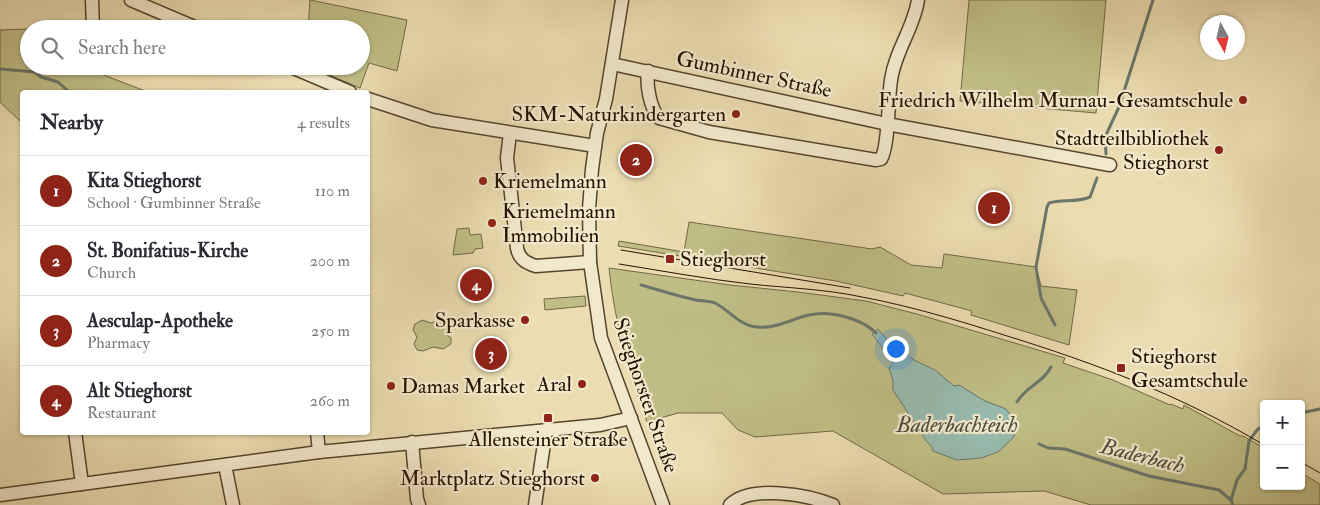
<!DOCTYPE html>
<meta charset="utf-8">
<style>
:root{--surface:#fff;--page:#f2f2f3;--text:#2b2b33;--muted:#7c7c81;--line:#e1e1e2;--accent:#8f2418}
body{margin:0;font-family:"IM FELL Double Pica",serif;background:var(--page);color:var(--text)}
.controls{position:absolute;right:15px;bottom:15px;display:grid;overflow:hidden;border-radius:5px;box-shadow:0 1px 4px #0004}
.controls button{width:45px;height:45px;display:grid;place-items:center;padding:0;border:0;border-bottom:1px solid var(--line);background:var(--surface);color:var(--text);font:25px sans-serif}
.compass{position:absolute;left:1200px;top:15px;width:45px;height:45px;border-radius:50%;background:var(--surface);box-shadow:0 1px 4px #0004;rotate:172deg}
.you{position:absolute;left:895px;top:348px;width:18px;height:18px;margin:-12px;border:4px solid #fff;border-radius:50%;background:#1a73e8;box-shadow:0 0 0 8px #1a73e833}
.badge{display:grid;place-items:center;width:32px;height:32px;border-radius:50%;background:var(--accent);color:#fff;font-size:16px;font-weight:700}
.pin{position:absolute;translate:-50% -50%;border:2px solid #fff;box-shadow:0 1px 5px #0006}
.list{margin:0;padding:0;list-style:none}
h2{display:flex;justify-content:space-between;align-items:center;height:65px;margin:0;padding:0 20px;font-size:21px}
h2 small{font-size:16px;font-weight:400;color:var(--muted)}
.list li{display:grid;grid-template-columns:32px 1fr auto;gap:15px;align-items:center;box-sizing:border-box;height:70px;padding:0 20px;border-top:1px solid var(--line)}
.list b{display:block;font-size:19px;white-space:nowrap}
.list p{margin:0;font-size:16px;white-space:nowrap;color:var(--muted)}
.list em{font-size:16px;font-style:normal;color:var(--muted)}
.icon{flex:none;width:28px;height:28px;fill:none;stroke:currentColor;stroke-width:2;stroke-linecap:round;stroke-linejoin:round}
.map{position:relative;flex:none;width:1320px;height:505px;overflow:hidden}
.search{position:absolute;background:var(--surface);box-shadow:0 1px 4px #0004;left:20px;top:20px;width:350px;height:55px;display:flex;align-items:center;gap:12px;box-sizing:border-box;padding:0 18px;border-radius:28px;color:var(--muted);font-size:19px}
.panel{position:absolute;background:var(--surface);box-shadow:0 1px 4px #0004;left:20px;top:90px;width:350px;height:345px;border-radius:5px}
.map>svg:first-child{display:block}
.green{fill:#c0be86;stroke:#726844}
.water{fill:#98bbaf;stroke:#6a776a}
.lines{fill:none;stroke-linecap:round;stroke-linejoin:round}
.stream{stroke:#6a776a;stroke-width:3}
.minor-casing{stroke:#56442e;stroke-width:15}
.minor{stroke:#f2e9cc;stroke-width:12}
.tram{stroke:#251102;stroke-width:1}
.poi-dot{fill:#8f2418;stroke:#f2e9cc;stroke-width:2}
.labels{text-anchor:middle;stroke-width:4.5;stroke-linejoin:round;paint-order:stroke}
.street-label{font-size:21px;fill:#251102;stroke:#f2e9cc}
.poi-label{font-size:21px;fill:#251102;stroke:#f2e9cc;text-anchor:end}
.water-label{font-size:22px;font-style:italic;fill:#4d4c3f;stroke:#f2e9cc}
</style>
<div class="map">
<svg width="1320" height="505" viewBox="0 0 1320 505">
<rect width="100%" height="100%" fill="#ebddb1"/>
<filter id="stains"><feTurbulence type="fractalNoise" baseFrequency=".004" numOctaves="4"/><feColorMatrix values="0 0 0 0 .2 0 0 0 0 .09 0 0 0 0 .02 0 0 0 .5 -.17"/></filter>
<radialGradient id="worn" r=".72"><stop offset=".6" stop-color="#630" stop-opacity="0"/><stop offset="1" stop-color="#630" stop-opacity=".3"/></radialGradient>
<!-- green -->
<g class="green">
<polygon points="310,0 407,20 397,71 369,63 360,88 315,69 316,66 361,66 361,29 308,29"/>
<polygon points="969,0 1106,0 1096,113 960,101"/>
<polygon points="29,29 29,66 95,66 101,74 148,92 22,92 22,123 0,102 0,30"/>
<polygon points="689,222 872,249 880,247 911,265 942,268 944,254 1036,267 1041,286 1077,290 1069,345 971,315 972,311 905,293 903,296 836,281 618,246 619,241 684,252"/>
<polygon points="469,228 470,235 481,234 483,248 475,249 473,253 453,255 457,229"/>
<path d="M609 268 730 285 798 292 866 301 917 314 1065 358 1063 363 1113 380 1170 405 1171 404 1183 409 1184 405 1240 436H1243L1264 448V486H1301V473L1320 484V505H1091L1044 491 943 494 833 431 755 437 738 430 722 413H678L647 422C628 368 615 325 609 268Z"/>
<polygon points="585,296 586,306 545,310 544,299"/>
<polygon points="440,319 445,319 448,323 450,329 447,335 451,338 451,344 443,349 433,347 423,351 417,350 414,344 417,337 413,330 415,324 422,320 431,323"/>
</g>
<!-- water -->
<polygon class="water" points="878,329 899,353 906,354 914,360 935,370 954,386 959,385 985,401 1006,409 1010,414 1016,431 1013,438 998,452 981,458 957,460 933,451 932,447 927,442 893,390 893,381 889,368 893,362 872,334"/>
<g class="lines">
<!-- stream -->
<g class="stream">
<polyline points="0,69 35,72 41,77 58,82 69,92"/>
<polyline points="1106,154 1105,137 1119,107 1153,0"/>
<path d="M641 285C659 290 677 296 696 300 702 301 710 301 715 303 729 310 740 326 757 327 776 329 791 319 809 315 829 310 861 318 876 333"/>
<path d="M1055 325 1041 298 1036 267 1047 207 1049 203C1063 199 1076 203 1090 197L1097 178"/>
<path d="M1017 402C1027 385 1041 385 1051 367"/>
<polyline points="1301,413 1320,409"/>
<polyline points="1039,444 1048,448 1065,449 1149,476 1219,490 1231,500 1233,505"/>
<polyline points="1231,500 1237,480 1245,469 1249,441 1257,430 1264,425"/>
</g>
<defs>
<g id="minor">
<polyline points="92,0 93,29"/>
<polyline points="131,0 199,29"/>
<polyline points="622,0 606,99 597,133 592,169 589,209 590,262 601,338 663,505"/>
<polyline points="612,64 887,124 1110,165"/>
<polyline points="289,66 350,92"/>
<path d="M648 71C646 85 650 108 659 118L709 132 876 160 881 159C889 147 888 97 891 80 895 51 914 28 918 0"/>
<polyline points="368,99 432,120 595,146"/>
<path d="M510 133 507 158 517 248C519 259 526 263 536 266L590 262"/>
<polyline points="75,432 82,484"/>
<polyline points="317,432 319,452"/>
<polyline points="412,442 417,499 419,505"/>
<polyline points="225,465 233,505"/>
<polyline points="0,495 319,452 600,425 631,418"/>
<polyline points="535,505 546,430"/>
<path d="M730 505C750 484 809 495 833 505"/>
</g>
</defs>
<!-- minor casing -->
<use href="#minor" class="minor-casing"/>
<!-- minor -->
<use href="#minor" class="minor"/>
<!-- tram -->
<g class="tram">
<polyline points="621,250 850,288"/>
<path d="M619 264C663 271 706 279 750 284 787 288 825 289 862 297 910 306 957 320 1004 335 1095 363 1182 396 1264 445"/>
<polyline points="1301,462 1320,473"/>
</g>
</g>
<!-- markers -->
<g class="poi-dot">
<circle cx="1243" cy="100" r="5"/>
<circle cx="736" cy="114" r="5"/>
<circle cx="1219" cy="150" r="5"/>
<circle cx="483" cy="181" r="5"/>
<circle cx="492" cy="223" r="5"/>
<rect x="665" y="254" width="10" height="10" rx="2.5"/>
<circle cx="525" cy="320" r="5"/>
<rect x="1116" y="363" width="10" height="10" rx="2.5"/>
<circle cx="582" cy="384" r="5"/>
<circle cx="391" cy="386" r="5"/>
<rect x="543" y="413" width="10" height="10" rx="2.5"/>
<circle cx="595" cy="478" r="5"/>
</g>
<g class="labels">
<!-- street labels -->
<g class="street-label">
<text transform="translate(754 74) rotate(12)" y="7">Gumbinner Straße</text>
<text transform="translate(646 395) rotate(71)" y="7">Stieghorster Straße</text>
</g>
<!-- poi labels -->
<g class="poi-label">
<text x="1233" y="107">Friedrich Wilhelm Murnau-Gesamtschule</text>
<text x="726" y="121">SKM-Naturkindergarten</text>
<text x="1209" y="145">Stadtteilbibliothek<tspan x="1209" dy="24">Stieghorst</tspan></text>
<text x="493" y="188" text-anchor="start">Kriemelmann</text>
<text x="502" y="218" text-anchor="start">Kriemelmann<tspan x="502" dy="24">Immobilien</tspan></text>
<text x="680" y="266" text-anchor="start">Stieghorst</text>
<text x="515" y="327">Sparkasse</text>
<text x="1131" y="363" text-anchor="start">Stieghorst<tspan x="1131" dy="24">Gesamtschule</tspan></text>
<text x="572" y="391">Aral</text>
<text x="401" y="393" text-anchor="start">Damas Market</text>
<text x="548" y="446" text-anchor="middle">Allensteiner Straße</text>
<text x="585" y="485">Marktplatz Stieghorst</text>
</g>
<!-- water labels -->
<g class="water-label">
<text x="957" y="432">Baderbachteich</text>
<text transform="translate(1143 455) rotate(14)" y="8">Baderbach</text>
</g>
</g>
<rect width="100%" height="100%" filter="url(#stains)"/>
<rect width="100%" height="100%" fill="url(#worn)"/>
</svg>
<div class="controls">
<button>+</button>
<button>−</button>
</div>
<svg class="compass" viewBox="-18 -18 36 36"><path d="M0-13l5 13h-10z" fill="#e53935"/><path d="M0 13l5-13h-10z" fill="#7c7c81"/></svg>
<div class="you"></div>
<div class="pin badge" style="left:994px;top:208px">1</div>
<div class="pin badge" style="left:636px;top:160px">2</div>
<div class="pin badge" style="left:491px;top:354px">3</div>
<div class="pin badge" style="left:476px;top:285px">4</div>
<div class="search"><svg class="icon" aria-label="search" viewBox="0 0 24 24"><circle cx="10" cy="10" r="6"/><path d="M15 15l6 6"/></svg>Search here</div>
<section class="panel">
<h2>Nearby<small>4 results</small></h2>
<ul class="list">
<li><span class="badge">1</span><div><b>Kita Stieghorst</b><p>School · Gumbinner Straße</p></div><em>110 m</em></li>
<li><span class="badge">2</span><div><b>St. Bonifatius-Kirche</b><p>Church</p></div><em>200 m</em></li>
<li><span class="badge">3</span><div><b>Aesculap-Apotheke</b><p>Pharmacy</p></div><em>250 m</em></li>
<li><span class="badge">4</span><div><b>Alt Stieghorst</b><p>Restaurant</p></div><em>260 m</em></li>
</ul>
</section>
</div>
